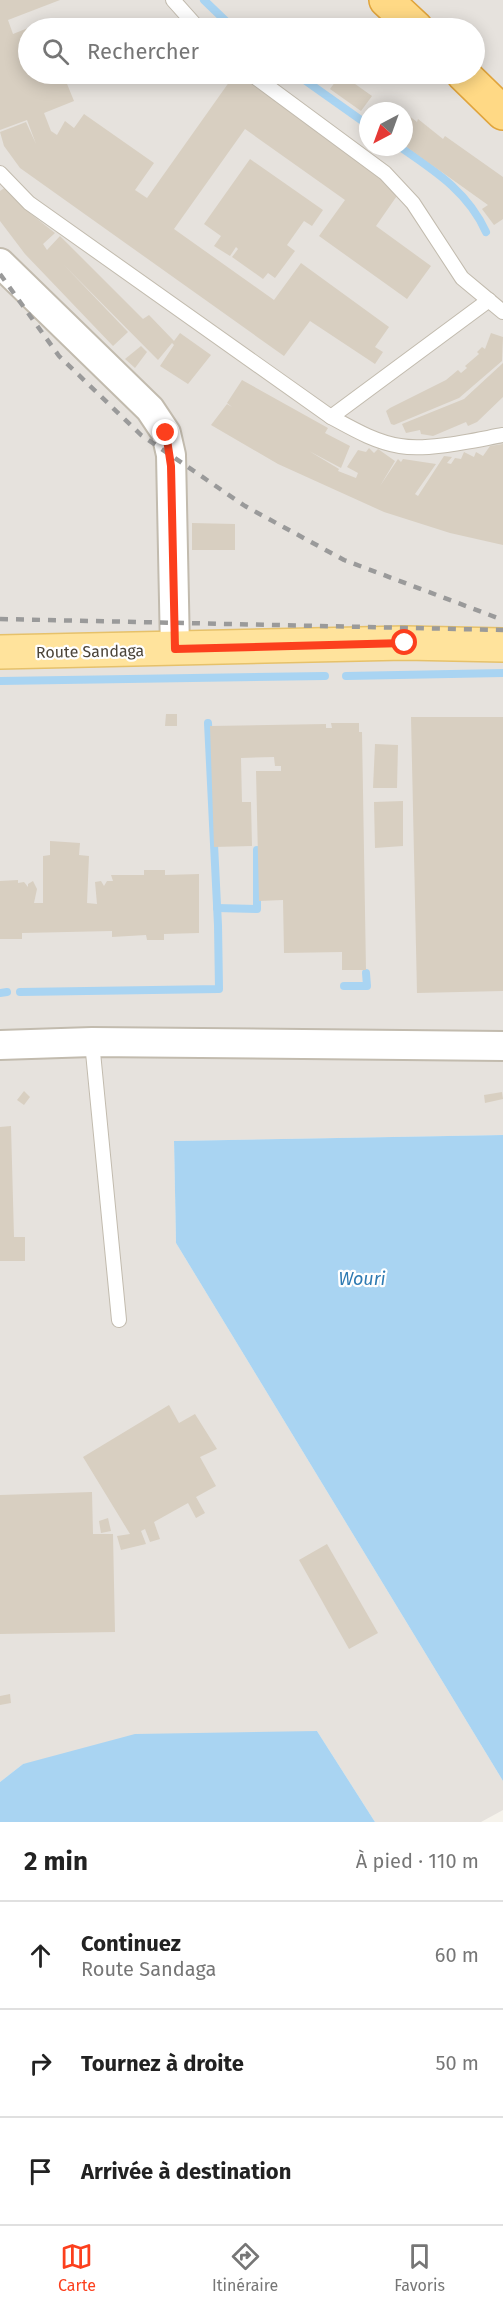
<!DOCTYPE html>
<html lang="fr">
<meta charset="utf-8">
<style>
:root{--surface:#fff;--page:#f2f2f2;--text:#222;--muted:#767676;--line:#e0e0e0;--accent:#fc3f1d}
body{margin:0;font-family:"Fira Sans",sans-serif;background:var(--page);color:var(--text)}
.compass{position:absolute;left:359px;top:102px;width:54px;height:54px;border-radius:50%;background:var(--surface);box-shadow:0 3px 15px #0003;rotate:221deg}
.stop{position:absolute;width:18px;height:18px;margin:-14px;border:4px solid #fc3f1d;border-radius:50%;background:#fff}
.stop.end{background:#fc3f1d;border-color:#fff;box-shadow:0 2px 6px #0008}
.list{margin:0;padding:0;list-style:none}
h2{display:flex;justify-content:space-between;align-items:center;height:78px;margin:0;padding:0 24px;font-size:26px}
h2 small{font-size:20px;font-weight:400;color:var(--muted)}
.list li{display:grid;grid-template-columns:39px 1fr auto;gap:18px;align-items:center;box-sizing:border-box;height:108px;padding:0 24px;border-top:2px solid var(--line)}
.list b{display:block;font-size:22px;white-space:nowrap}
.list p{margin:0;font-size:20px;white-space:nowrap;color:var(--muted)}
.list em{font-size:20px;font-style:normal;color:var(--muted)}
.icon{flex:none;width:33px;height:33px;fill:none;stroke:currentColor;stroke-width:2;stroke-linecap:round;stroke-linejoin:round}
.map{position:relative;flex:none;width:503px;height:1822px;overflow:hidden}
.search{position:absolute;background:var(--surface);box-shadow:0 3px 15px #0003;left:18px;right:18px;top:18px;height:66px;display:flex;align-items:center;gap:15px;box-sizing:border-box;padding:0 21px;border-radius:33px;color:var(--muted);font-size:22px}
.sheet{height:402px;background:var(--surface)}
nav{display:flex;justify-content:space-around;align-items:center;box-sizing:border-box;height:84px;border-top:2px solid var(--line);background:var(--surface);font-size:16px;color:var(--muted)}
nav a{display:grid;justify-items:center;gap:3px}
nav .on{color:var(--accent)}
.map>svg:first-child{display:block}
.industrial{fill:#e6e2dd;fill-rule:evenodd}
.water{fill:#a9d4f2}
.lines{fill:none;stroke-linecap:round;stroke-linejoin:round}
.stream{stroke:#a9d4f2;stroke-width:8}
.building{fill:#d8cfc1}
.service-casing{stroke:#c2bbae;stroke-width:16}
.minor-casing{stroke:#c2bbae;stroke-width:32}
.primary-casing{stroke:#e6c16a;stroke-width:36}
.trunk-casing{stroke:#e0a43c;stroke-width:36}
.service{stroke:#fff;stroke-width:14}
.minor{stroke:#fff;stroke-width:28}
.primary{stroke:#ffe39c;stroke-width:33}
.trunk{stroke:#ffd985;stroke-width:33}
.rail{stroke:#9a9a9a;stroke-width:4.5;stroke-dasharray:8 8;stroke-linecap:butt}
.route{stroke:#fc3f1d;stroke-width:8}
.labels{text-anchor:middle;stroke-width:4.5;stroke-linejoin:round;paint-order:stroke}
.street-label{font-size:16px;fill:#4b4439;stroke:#fff}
.water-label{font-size:18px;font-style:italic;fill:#2e7ab2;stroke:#fff}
</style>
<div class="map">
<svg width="503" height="1822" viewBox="0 0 503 1822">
<rect width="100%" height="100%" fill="#f6f3ec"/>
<!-- industrial -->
<path class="industrial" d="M0 0H503V1135L174 1141 176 1243 503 1781V1810L481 1822H375L317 1731 23 1764 0 1782ZM28 28H474V74H28ZM368 111H404V147H368Z"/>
<!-- water -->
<g class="water">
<polygon points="503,1135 503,1781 176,1243 174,1141"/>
<polygon points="317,1731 375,1822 0,1822 0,1782 23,1764 135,1734"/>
</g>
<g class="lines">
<!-- stream -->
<g class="stream">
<polyline points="204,0 233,28"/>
<polyline points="296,74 368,125"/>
<path d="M400 147C435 171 468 192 486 232"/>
<polyline points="346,676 503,673"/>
<polyline points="0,681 325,676"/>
<polyline points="217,908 257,909 257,850"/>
<polyline points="344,986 367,986 366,973"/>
<polyline points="20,992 219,989 218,925 208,723"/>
<polyline points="0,993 7,992"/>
</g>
</g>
<!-- building -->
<g class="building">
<polygon points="0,0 60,0 8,20 13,34 43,22 45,28 28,28 28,74 63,74 74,101 44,113 51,131 57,135 65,121 74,128 84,114 154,163 135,190 147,198 232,78 241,83 244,79 401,190 376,226 431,266 407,299 319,236 345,200 245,129 174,229 274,300 301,263 389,327 375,347 383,352 375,364 310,321 284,356 20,168 4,146 0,132 26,122 36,144 27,120 0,130"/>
<polygon points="341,74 372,96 361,111 330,89"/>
<polygon points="404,112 417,122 418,119 443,139 445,136 503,177 503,219 494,225 482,209 488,205 404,145"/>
<polygon points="250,159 323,210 312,226 304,221 287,245 295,251 275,278 268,273 263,279 232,257 238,249 236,247 230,256 214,246 221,236 204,224"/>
<polygon points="6,187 31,214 55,233 43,244 47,250 60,236 143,319 149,315 174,341 180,333 211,355 188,384 160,366 174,345 172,343 158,360 63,264 128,332 113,346 25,254 0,221 0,191"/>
<polygon points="491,333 503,337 502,361 459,398 394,425 391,424 386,411 390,408 446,380 458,370 461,373 467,368 465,366 479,354 477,352 482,347 485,349"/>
<polygon points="141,346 147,352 135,368 125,359"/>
<polygon points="503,363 503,397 477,422 468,426 466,422 433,436 421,434 420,430 406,433 402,424 464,399"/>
<polygon points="242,380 328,428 325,433 350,446 341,468 309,451 339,469 338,471 356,478 358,473 347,467 358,450 366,452 369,448 374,453 378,449 395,461 380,486 398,459 401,462 403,459 436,464 415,494 418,496 444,456 452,457 447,463 451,464 455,458 461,459 464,452 474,457 476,452 483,456 490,446 503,444 503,545 450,533 384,512 278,464 211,425 227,404 232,407 227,403"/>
<polygon points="192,523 235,524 235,550 192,550"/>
<polygon points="166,714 177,714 177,726 165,726"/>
<polygon points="411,717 503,717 503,991 417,993"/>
<polygon points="331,723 359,723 359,732 362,732 366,970 342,970 342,952 284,953 283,900 259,901 256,771 281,771 281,766 275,766 274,757 241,758 242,802 251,802 252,846 214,847 210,726 326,724 326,728 332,728"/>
<polygon points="375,744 398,745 397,788 373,788"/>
<polygon points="403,801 403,846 375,848 374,802"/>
<polygon points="50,841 80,843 79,855 89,856 87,903 97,904 95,882 101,881 104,886 107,881 113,881 111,875 144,875 144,870 165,870 165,875 199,874 199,933 164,934 164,940 147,940 146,935 112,937 112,931 22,933 22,939 0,939 0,881 18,880 18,883 24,882 28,887 28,884 33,881 37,889 34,903 43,903 43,856 50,855"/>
<polygon points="24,1091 30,1097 24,1105 17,1100"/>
<polygon points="502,1092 503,1099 485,1103 484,1095"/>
<polygon points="11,1126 14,1237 25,1237 25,1261 0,1261 0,1127"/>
<polygon points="169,1405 179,1423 195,1414 217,1449 200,1457 216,1486 196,1497 205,1513 196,1518 188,1503 154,1522 160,1539 150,1542 145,1529 141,1531 146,1544 121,1550 117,1536 130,1534 83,1457"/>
<polygon points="92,1492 93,1534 113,1534 115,1632 0,1634 0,1495"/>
<polygon points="108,1518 111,1531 101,1533 99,1521"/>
<polygon points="327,1544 378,1633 349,1649 299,1560"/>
<polygon points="10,1694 11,1703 0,1705 0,1696"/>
</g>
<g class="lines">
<defs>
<g id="service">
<polyline points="173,0 198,28"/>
<polyline points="251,74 385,173 413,203 462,278 503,312"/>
<path d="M0 173 29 203 331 417C353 429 375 442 400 446 428 451 475 440 503 435"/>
<polyline points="331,417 489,300"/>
<polyline points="92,1042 119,1320"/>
</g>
<g id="minor">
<polyline points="0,263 150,409 166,433 171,455 175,649"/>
<polyline points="0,1045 92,1042 503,1046"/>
</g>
<polyline id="primary" points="0,652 405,643 503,645"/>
<g id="trunk">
<polyline points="386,0 416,28"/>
<polyline points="463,74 503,113"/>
</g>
</defs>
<!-- service casing -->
<use href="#service" class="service-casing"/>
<!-- minor casing -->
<use href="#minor" class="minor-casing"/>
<!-- primary casing -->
<use href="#primary" class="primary-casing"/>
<!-- trunk casing -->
<use href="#trunk" class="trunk-casing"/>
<!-- service -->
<use href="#service" class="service"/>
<!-- minor -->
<use href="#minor" class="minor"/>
<!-- primary -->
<use href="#primary" class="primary"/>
<!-- trunk -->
<use href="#trunk" class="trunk"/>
<!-- rail -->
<g class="rail">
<polyline points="0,274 59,356 141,435 245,506 344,560 503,620"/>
<polyline points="0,619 503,630"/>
</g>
</g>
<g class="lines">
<!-- route -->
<polyline class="route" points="166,433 171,466 175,649 405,643"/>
</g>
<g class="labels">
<!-- street labels -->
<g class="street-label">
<text transform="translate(90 651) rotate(-1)" y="6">Route Sandaga</text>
</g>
<!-- water labels -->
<g class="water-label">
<text x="362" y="1285">Wouri</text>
</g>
</g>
</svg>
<svg class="compass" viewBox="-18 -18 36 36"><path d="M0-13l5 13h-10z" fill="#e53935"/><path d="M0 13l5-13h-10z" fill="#767676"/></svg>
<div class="stop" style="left:405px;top:643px"></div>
<div class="stop end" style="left:166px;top:433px"></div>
<div class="search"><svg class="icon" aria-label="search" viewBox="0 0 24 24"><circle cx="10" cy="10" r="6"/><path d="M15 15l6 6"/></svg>Rechercher</div>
</div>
<section class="sheet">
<h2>2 min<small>À pied · 110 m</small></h2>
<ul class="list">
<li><svg class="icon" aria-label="ahead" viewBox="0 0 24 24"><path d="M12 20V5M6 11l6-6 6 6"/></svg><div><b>Continuez</b><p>Route Sandaga</p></div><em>60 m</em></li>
<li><svg class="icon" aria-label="right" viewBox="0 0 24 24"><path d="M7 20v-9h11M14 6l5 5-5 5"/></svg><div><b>Tournez à droite</b></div><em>50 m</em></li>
<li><svg class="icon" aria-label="arrive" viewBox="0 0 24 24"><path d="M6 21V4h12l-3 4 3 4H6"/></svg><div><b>Arrivée à destination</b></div></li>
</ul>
</section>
<nav>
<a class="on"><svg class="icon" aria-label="map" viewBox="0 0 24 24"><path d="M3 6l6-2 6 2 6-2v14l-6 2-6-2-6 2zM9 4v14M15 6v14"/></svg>Carte</a>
<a><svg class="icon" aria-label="directions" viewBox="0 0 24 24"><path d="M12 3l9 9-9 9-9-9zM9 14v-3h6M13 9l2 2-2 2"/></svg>Itinéraire</a>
<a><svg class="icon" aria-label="saved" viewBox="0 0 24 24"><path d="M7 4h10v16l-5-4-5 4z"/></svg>Favoris</a>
</nav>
